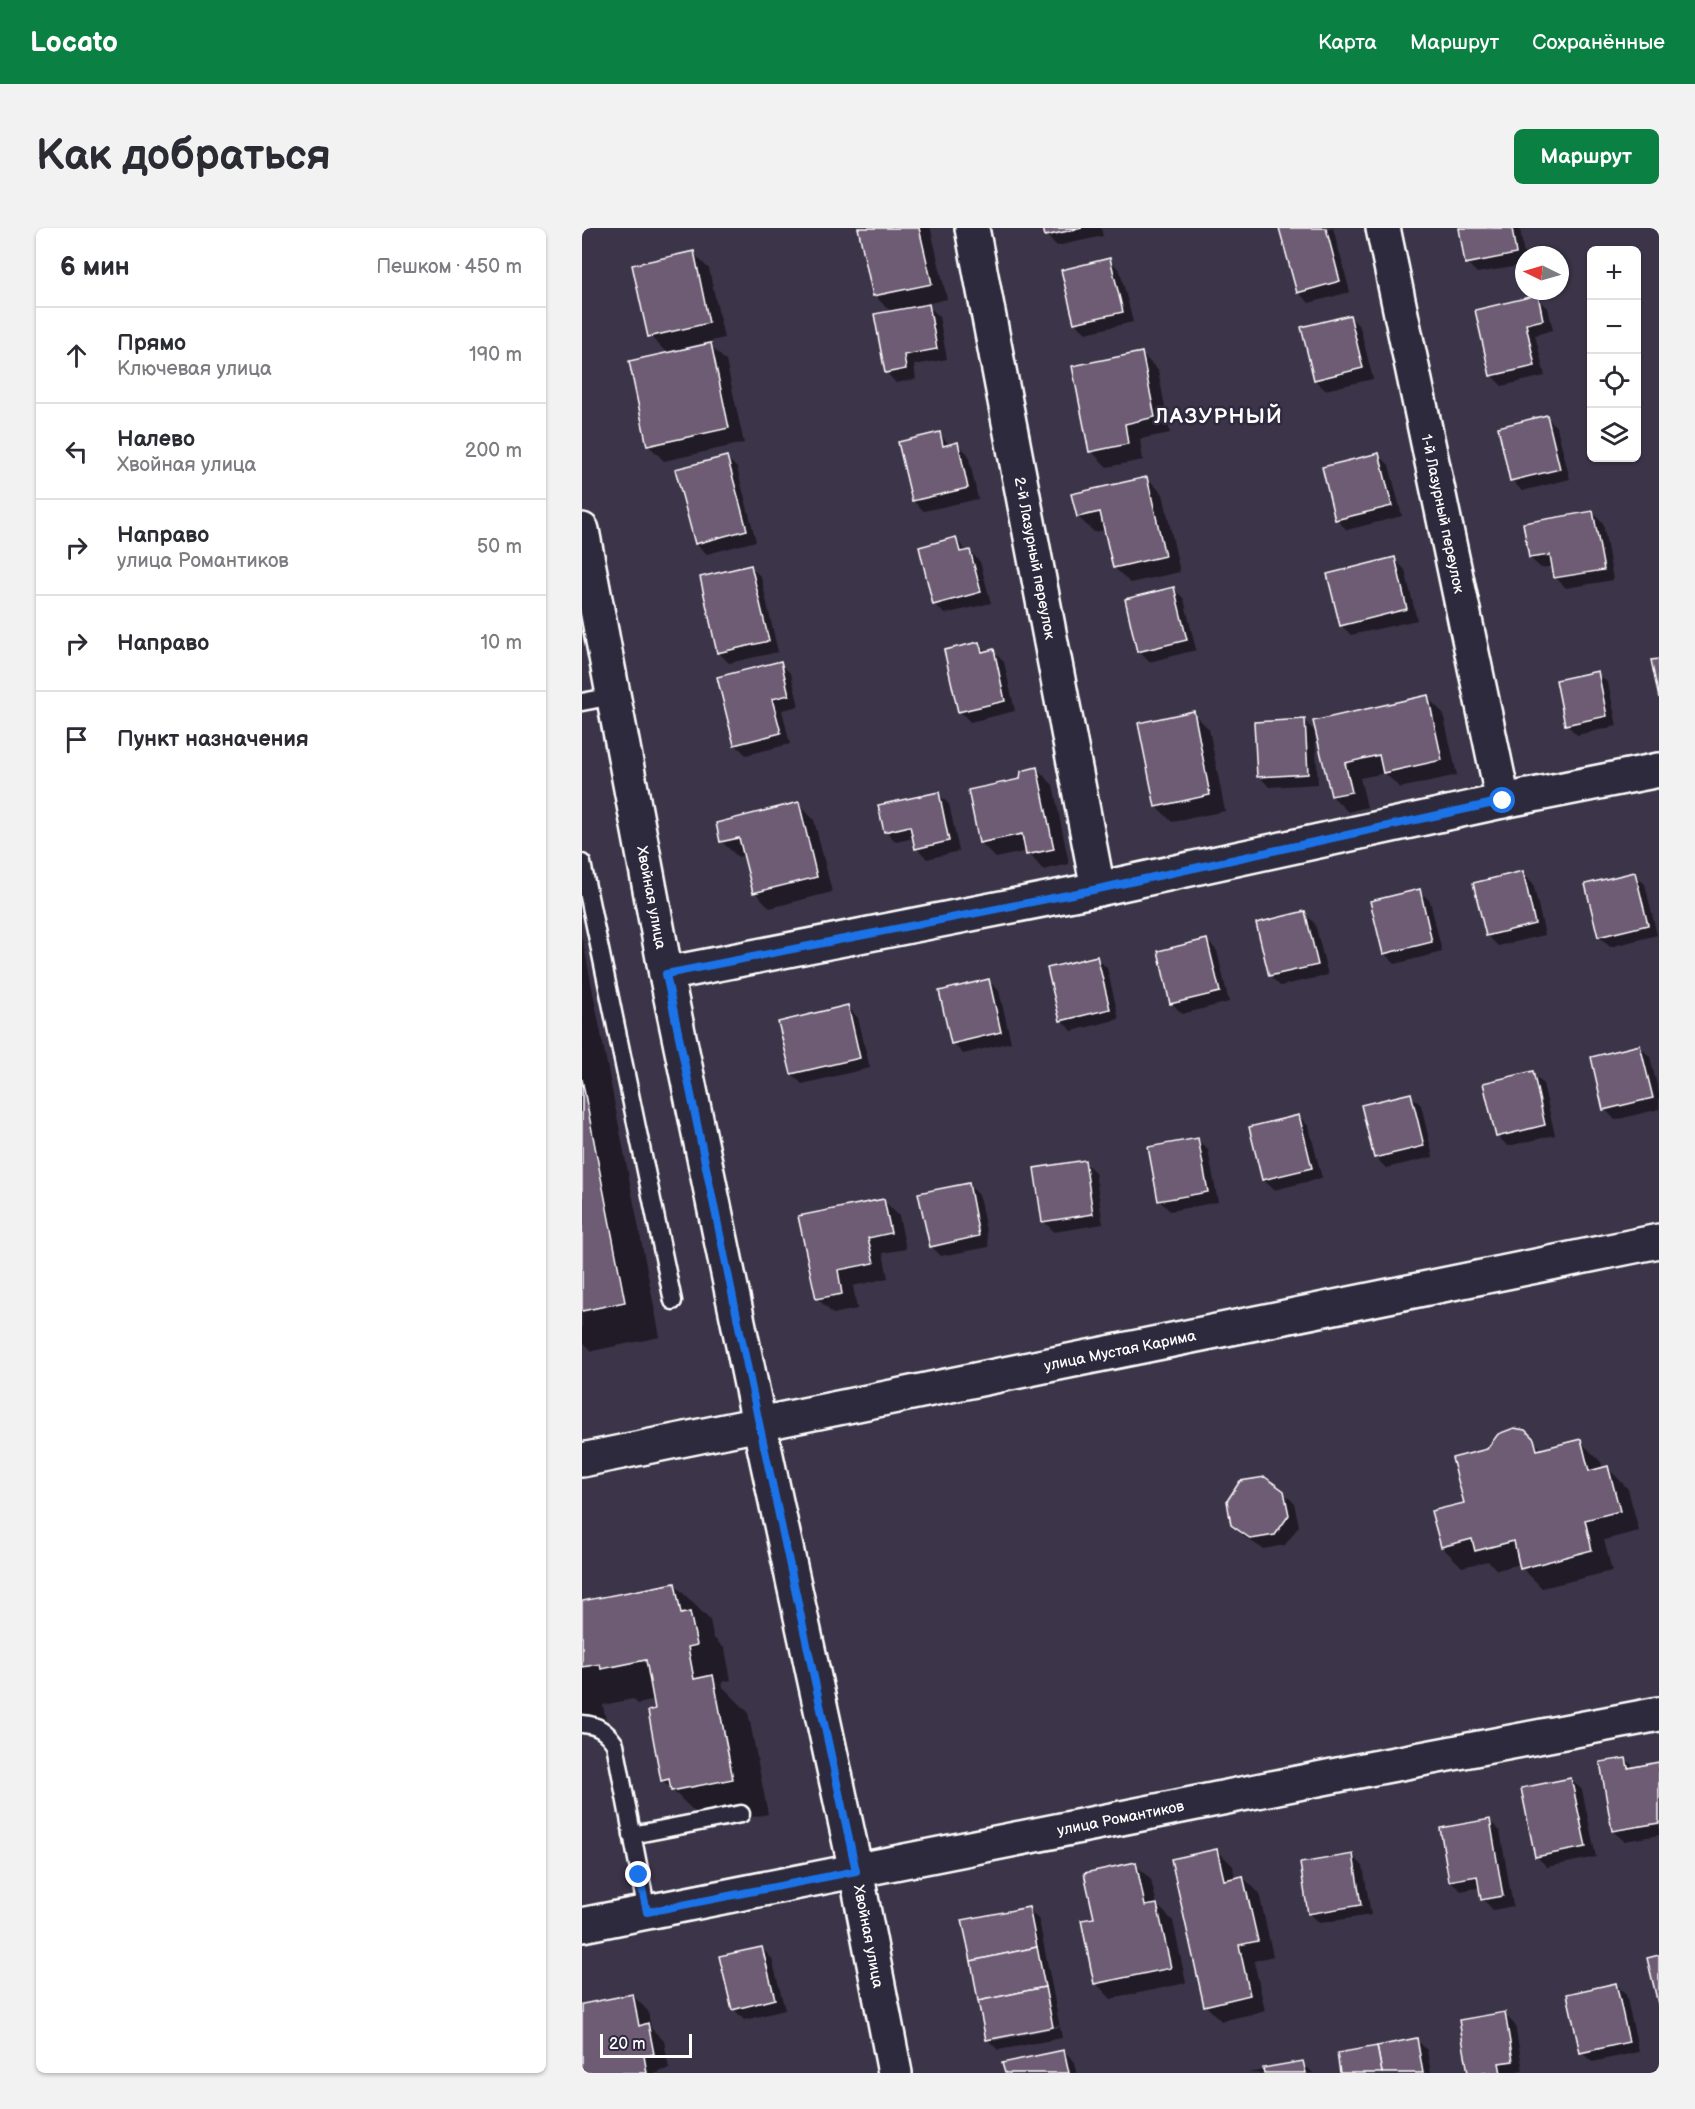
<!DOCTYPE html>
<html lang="ru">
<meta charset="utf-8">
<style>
:root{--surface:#fff;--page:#f2f2f3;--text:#2b2b33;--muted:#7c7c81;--line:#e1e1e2;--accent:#0b8043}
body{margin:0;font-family:"Balsamiq Sans",sans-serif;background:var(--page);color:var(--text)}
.controls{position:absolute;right:18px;top:18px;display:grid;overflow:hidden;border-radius:9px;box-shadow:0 2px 4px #0004}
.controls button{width:54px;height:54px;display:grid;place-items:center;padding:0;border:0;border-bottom:2px solid var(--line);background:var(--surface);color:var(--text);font:30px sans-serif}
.compass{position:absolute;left:933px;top:18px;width:54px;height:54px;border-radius:50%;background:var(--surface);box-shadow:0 2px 4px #0004;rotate:275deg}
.scale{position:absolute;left:18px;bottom:15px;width:92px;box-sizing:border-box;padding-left:6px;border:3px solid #fff;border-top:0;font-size:16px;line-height:21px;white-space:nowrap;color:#fff;-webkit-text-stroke:4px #2f2a3d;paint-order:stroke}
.stop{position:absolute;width:18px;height:18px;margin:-14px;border:4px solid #1a73e8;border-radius:50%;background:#fff}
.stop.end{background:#1a73e8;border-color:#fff;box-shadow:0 2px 6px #0008}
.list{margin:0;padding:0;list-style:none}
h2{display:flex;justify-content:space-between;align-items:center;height:78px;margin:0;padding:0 24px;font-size:26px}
h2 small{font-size:20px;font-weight:400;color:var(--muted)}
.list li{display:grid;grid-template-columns:39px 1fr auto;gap:18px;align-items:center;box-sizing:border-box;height:96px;padding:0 24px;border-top:2px solid var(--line)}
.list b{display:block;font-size:22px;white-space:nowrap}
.list p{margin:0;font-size:20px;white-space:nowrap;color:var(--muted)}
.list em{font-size:20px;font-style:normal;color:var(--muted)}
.icon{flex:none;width:33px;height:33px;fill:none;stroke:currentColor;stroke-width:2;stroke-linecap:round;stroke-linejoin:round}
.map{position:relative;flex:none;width:1077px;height:1845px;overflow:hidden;border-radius:9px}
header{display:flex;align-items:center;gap:36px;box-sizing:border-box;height:84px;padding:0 30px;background:var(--accent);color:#fff}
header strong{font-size:28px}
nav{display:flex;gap:33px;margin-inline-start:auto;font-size:21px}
.intro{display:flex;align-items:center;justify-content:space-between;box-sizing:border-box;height:144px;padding:0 36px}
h1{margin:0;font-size:42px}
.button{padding:15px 27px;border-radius:9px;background:var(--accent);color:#fff;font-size:21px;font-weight:700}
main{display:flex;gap:36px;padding:0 36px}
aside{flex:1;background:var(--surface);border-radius:9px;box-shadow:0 2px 4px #0004}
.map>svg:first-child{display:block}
.shadow{fill:#0007;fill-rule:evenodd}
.building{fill:#6e5c75;stroke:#fff;stroke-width:1.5}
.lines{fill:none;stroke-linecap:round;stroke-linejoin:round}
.service-casing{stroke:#fff;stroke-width:21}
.minor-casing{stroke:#fff;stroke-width:38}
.tertiary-casing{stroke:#fff;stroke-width:38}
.service{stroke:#2f2a3d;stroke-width:16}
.minor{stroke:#2f2a3d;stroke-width:33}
.tertiary{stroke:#2f2a3d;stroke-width:33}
.route{stroke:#1a73e8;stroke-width:8}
.labels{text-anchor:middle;stroke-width:5;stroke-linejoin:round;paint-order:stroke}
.street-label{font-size:15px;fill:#fff;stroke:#2f2a3d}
.district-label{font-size:21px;font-weight:bold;letter-spacing:1.5px;fill:#fff;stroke:#2f2a3d}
</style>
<header>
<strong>Locato</strong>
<nav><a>Карта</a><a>Маршрут</a><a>Сохранённые</a></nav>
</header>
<div class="intro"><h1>Как добраться</h1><a class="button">Маршрут</a></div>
<main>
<aside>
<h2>6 мин<small>Пешком · 450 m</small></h2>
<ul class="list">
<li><svg class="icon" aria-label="ahead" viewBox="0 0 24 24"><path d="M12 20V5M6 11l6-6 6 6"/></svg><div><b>Прямо</b><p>Ключевая улица</p></div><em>190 m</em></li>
<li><svg class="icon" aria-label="left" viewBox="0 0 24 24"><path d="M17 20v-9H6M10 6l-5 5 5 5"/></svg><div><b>Налево</b><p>Хвойная улица</p></div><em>200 m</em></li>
<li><svg class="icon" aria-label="right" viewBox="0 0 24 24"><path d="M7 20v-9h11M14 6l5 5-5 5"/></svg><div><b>Направо</b><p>улица Романтиков</p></div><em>50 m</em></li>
<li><svg class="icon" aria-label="right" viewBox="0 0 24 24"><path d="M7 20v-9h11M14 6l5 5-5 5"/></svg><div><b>Направо</b></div><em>10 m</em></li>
<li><svg class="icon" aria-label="arrive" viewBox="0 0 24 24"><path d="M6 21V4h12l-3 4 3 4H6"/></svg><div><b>Пункт назначения</b></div></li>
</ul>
</aside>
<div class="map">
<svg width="1077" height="1845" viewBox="0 0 1077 1845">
<rect width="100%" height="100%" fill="#3c3448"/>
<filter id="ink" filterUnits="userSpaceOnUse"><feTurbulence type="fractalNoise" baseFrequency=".0167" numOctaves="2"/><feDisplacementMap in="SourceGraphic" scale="12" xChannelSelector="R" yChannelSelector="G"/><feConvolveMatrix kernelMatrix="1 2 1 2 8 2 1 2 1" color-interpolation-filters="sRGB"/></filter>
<g filter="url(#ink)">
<!-- shadow -->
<g class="shadow">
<polygon points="278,0 348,0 349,2 365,71 344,76 357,88 365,131 332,137 334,151 314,155 304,144 310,85 293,68"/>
<polygon points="463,0 519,0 521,8 475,18 464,7"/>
<polygon points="699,0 751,0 768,64 727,75 716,64"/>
<polygon points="878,0 938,0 942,27 942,37 895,45 885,35"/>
<polygon points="111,25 127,41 142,110 89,123 89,125 128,117 144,133 162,215 82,233 66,217 86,126 68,108"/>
<polygon points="528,32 538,43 551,94 504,105 493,95"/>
<polygon points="955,69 966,80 971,102 953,107 963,148 920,158 909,147"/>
<polygon points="768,89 778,99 791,151 743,162 733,152"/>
<polygon points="560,126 576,142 588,205 558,211 561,232 525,239 509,223"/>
<polygon points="965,189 975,200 988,251 940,263 930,252"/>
<polygon points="357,206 368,217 375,216 386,226 396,271 342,283 331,273 318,215"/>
<polygon points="796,226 807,237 820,288 765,302 754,291"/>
<polygon points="144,229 155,240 174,313 125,326 114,316"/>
<polygon points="565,250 581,266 598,344 548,355 532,339 524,302 512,304 496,289"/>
<polygon points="1011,284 1021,295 1031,352 984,360 974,350 972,338 959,340 948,330"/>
<polygon points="374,311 385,324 388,323 398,334 409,375 363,386 352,376"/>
<polygon points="813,331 823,342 835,392 769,407 759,397"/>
<polygon points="169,339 179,349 196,424 147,435 136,424"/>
<polygon points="592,361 602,371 614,422 567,434 557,423"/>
<polygon points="397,416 405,424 411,423 422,434 433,483 388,494 378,483"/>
<polygon points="198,435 209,446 217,478 200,482 208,516 164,527 153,516"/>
<polygon points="1015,445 1026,455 1035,498 995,507 984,496"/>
<polygon points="845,469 861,485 875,547 818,560 803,545 778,550 785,579 766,584 750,568 733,494"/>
<polygon points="611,485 627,501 643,583 590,594 574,578"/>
<polygon points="722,493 733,503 736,556 687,559 677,548"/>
<polygon points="455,541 471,557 487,636 461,642 445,623 414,630 398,614 439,553"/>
<polygon points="356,566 367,576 377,623 345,631 335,620 332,610 314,614 304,603"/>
<polygon points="217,576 232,592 250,664 188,680 173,664 163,627 156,629 140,614"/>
<polygon points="940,645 951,655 963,707 916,718 905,707"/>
<polygon points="1052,646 1063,656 1075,707 1028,719 1017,708"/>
<polygon points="837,663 848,673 860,724 813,736 802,725"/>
<polygon points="723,685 733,696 746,747 698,758 688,748"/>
<polygon points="0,708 78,1109 10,1123 0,1113"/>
<polygon points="625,712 635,723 647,774 600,786 590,775"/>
<polygon points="514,729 525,740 537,791 490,803 479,792"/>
<polygon points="406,752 417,763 429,814 381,826 371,815"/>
<polygon points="266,779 276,790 288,840 220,856 210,846"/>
<polygon points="1058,819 1068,829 1077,866 1077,881 1033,892 1023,881"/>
<polygon points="950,845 961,856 973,907 926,918 915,908"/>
<polygon points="828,867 839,877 851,929 804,940 793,929"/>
<polygon points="717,888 727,899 740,950 692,962 681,951"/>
<polygon points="616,912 626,922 636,974 588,983 577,972"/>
<polygon points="502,934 513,944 521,996 472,1004 462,993"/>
<polygon points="386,956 397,967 407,1019 359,1028 349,1018"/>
<polygon points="301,972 317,988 324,1021 301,1025 306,1050 271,1058 275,1081 251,1086 235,1070"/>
<polygon points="942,1204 961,1222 998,1213 1019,1234 1021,1241 1026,1240 1046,1261 1057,1303 1022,1312 1030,1343 960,1360 940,1340 939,1336 915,1342 906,1333 880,1339 860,1319 884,1276 906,1223"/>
<polygon points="701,1264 712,1275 717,1298 703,1317 681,1321 661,1308 650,1297"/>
<polygon points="93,1357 128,1392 131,1409 143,1421 149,1452 140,1454 141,1459 166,1484 186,1586 126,1597 80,1552 73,1472 56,1476 51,1471 21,1477 24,1493 0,1498 0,1374"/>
<polygon points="1044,1531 1053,1540 1077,1536 1077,1607 1042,1613 1031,1603"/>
<polygon points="989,1551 1000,1562 1014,1629 965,1639 955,1629"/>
<polygon points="908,1593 918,1603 931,1678 911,1682 901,1671 899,1659 879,1663 868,1652"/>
<polygon points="635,1622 651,1638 653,1651 661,1649 677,1665 691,1728 672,1733 683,1783 639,1793 623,1777"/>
<polygon points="770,1627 781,1638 789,1687 738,1695 727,1685"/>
<polygon points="553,1636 569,1652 575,1677 591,1693 604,1755 529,1771 514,1755 514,1691"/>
<path d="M446 1681 457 1692 480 1810 416 1822 406 1812ZM478 1797V1799L412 1813V1809Z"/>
<polygon points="180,1720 190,1731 203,1782 162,1792 152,1781"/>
<polygon points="1034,1756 1044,1767 1057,1824 1010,1834 999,1824"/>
<polygon points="50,1767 66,1783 69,1800 82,1813 87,1841 77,1843 77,1845 0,1845 0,1777"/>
<polygon points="922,1786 933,1797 941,1843 888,1845"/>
<polygon points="835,1812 845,1822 849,1845 760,1845"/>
<polygon points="482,1823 493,1834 495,1845 424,1845"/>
<polygon points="721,1835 731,1845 666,1845"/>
</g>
<!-- building -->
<g class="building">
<polygon points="276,0 337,0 350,56 291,68"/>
<polygon points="461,0 500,0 463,8"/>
<polygon points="697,0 744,0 758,53 715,65"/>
<polygon points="877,0 930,0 934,26 883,36"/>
<polygon points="112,23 127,95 66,109 50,37"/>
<polygon points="528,30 541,84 492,95 479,42"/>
<polygon points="956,67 961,92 944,96 953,138 908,148 893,82"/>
<polygon points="347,76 355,121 322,127 324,141 303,145 292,86"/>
<polygon points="768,87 781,140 732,152 719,99"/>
<polygon points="129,115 147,200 65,218 47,133"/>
<polygon points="560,124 573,189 543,196 546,216 507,224 490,138"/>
<polygon points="965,187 978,241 928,253 916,199"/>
<polygon points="358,204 361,218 376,214 386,260 330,273 316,214"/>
<polygon points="797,225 810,278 753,292 740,239"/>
<polygon points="145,228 165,302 113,316 93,241"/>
<polygon points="565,249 583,328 531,340 518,284 495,289 489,266"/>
<polygon points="1011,283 1022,342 972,350 968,327 947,330 941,295"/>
<polygon points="374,309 378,324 388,322 399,364 351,377 337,319"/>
<polygon points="813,329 825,381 758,398 745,346"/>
<polygon points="169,337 187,413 135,425 118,349"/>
<polygon points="592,359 605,412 555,424 543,371"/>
<polygon points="397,414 400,424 412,421 423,473 376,484 362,422"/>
<polygon points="1077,431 1077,470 1069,432"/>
<polygon points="199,433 207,467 190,471 199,505 152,517 135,449"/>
<polygon points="1016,443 1025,488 983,497 974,452"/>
<polygon points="846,467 860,532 801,545 797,527 763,535 770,564 749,568 731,493"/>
<polygon points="612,483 628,567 573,579 556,495"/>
<polygon points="723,491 726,546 675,549 672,494"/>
<polygon points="455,539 472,621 444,627 440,606 397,615 386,562 438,551 439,543"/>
<polygon points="357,564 367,613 333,621 328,598 302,604 296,577"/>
<polygon points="217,574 235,649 171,665 157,610 138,614 134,595"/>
<polygon points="941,643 953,696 904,708 891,655"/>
<polygon points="1053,644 1066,697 1016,709 1003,656"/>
<polygon points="838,661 850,714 801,726 788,673"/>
<polygon points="723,683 736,737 687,748 674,695"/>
<polygon points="625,711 638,764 588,776 576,723"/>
<polygon points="515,728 528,781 478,793 465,740"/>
<polygon points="407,751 419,804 369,816 357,763"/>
<polygon points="266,777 278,830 209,846 196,794"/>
<polygon points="1058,817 1071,870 1021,882 1009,829"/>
<polygon points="951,843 963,897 914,909 901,855"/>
<polygon points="0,851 43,1074 0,1083"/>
<polygon points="829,865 842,918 792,930 779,877"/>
<polygon points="717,887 730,940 680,952 667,899"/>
<polygon points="616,910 626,964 576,973 566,919"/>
<polygon points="503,932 511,986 460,994 452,940"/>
<polygon points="387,955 397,1008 348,1019 336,965"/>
<polygon points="302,971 309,1005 286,1010 292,1035 256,1042 260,1066 234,1071 216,988"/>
<polygon points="932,1200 943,1202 952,1211 955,1222 999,1211 1007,1243 1026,1238 1038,1283 1003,1292 1010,1322 938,1341 932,1313 893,1323 890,1311 859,1319 849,1283 882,1275 870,1230 905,1221 916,1206"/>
<polygon points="683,1249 702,1263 707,1287 693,1307 669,1311 649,1297 645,1273 658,1253"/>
<polygon points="93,1355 99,1386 108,1384 115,1417 106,1419 112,1451 131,1447 151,1551 89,1563 87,1551 79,1553 66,1483 73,1481 64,1432 19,1441 18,1436 0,1439 0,1373"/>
<polygon points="1044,1530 1046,1540 1077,1534 1077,1595 1030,1603 1018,1534"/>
<polygon points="989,1550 1004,1619 953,1629 939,1560"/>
<polygon points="908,1591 921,1668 899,1672 895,1648 867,1653 858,1600"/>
<polygon points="635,1621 642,1652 661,1648 676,1713 657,1717 668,1767 622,1778 589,1631"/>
<polygon points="771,1626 779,1677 726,1686 718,1635"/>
<polygon points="554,1634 563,1678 575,1676 589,1740 512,1756 499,1692 512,1690 502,1645"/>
<polygon points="447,1679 455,1719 389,1733 380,1692"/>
<polygon points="180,1719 193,1771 150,1782 137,1728"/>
<polygon points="455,1719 463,1759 396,1773 389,1733"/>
<polygon points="1077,1727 1077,1780 1065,1730"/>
<polygon points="1034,1755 1047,1814 998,1825 985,1766"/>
<polygon points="463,1759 471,1799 404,1812 396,1773"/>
<polygon points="51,1766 57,1798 66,1795 72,1826 62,1828 65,1845 0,1845 0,1776"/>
<polygon points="923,1784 931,1833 917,1835 919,1845 886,1845 877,1792"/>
<polygon points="835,1810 841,1845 800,1845 795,1818"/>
<polygon points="795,1818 800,1845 758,1845 755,1825"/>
<polygon points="482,1822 487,1845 423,1845 420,1835"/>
<polygon points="721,1833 724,1845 682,1845 681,1840"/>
</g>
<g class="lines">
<defs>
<g id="service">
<polyline points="0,474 31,468"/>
<polyline points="0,635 91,1073"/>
<path d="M0 1496C16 1497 24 1503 33 1516L65 1684"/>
<polyline points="50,1607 159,1586"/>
</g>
<g id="minor">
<path id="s1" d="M390 0 516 661"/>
<path id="s2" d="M801 0 921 573"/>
<polyline points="84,746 516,661 921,573 1077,542"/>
<path id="s3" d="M177 1195 274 1643 313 1845"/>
<path id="s4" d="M0 1697 771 1544 1077 1486"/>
</g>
<g id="tertiary">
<path id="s5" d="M0 302 84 746 177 1195"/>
<path id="s6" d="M0 1232 1077 1013"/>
</g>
</defs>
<!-- service casing -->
<use href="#service" class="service-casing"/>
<!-- minor casing -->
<use href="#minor" class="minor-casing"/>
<!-- tertiary casing -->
<use href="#tertiary" class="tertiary-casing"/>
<!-- service -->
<use href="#service" class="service"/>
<!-- minor -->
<use href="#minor" class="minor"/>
<!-- tertiary -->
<use href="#tertiary" class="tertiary"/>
</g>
</g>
<g class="lines" filter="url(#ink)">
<!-- route -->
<polyline class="route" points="57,1647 65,1684 274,1643 177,1195 84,746 516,661 921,573"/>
</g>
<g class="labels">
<!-- street labels -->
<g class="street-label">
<text dy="5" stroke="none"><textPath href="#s2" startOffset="292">1-й Лазурный переулок</textPath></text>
<text dy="5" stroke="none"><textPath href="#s1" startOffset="336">2-й Лазурный переулок</textPath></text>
<text dy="5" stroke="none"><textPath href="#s5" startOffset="374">Хвойная улица</textPath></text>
<text dy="5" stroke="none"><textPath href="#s6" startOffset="549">улица Мустая Карима</textPath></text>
<text dy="5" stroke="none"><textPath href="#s4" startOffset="549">улица Романтиков</textPath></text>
<text dy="5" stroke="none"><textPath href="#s3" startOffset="525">Хвойная улица</textPath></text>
</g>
<!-- district labels -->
<g class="district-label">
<text x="637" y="195">ЛАЗУРНЫЙ</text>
</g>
</g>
</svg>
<div class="controls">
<button>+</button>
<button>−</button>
<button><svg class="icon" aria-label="locate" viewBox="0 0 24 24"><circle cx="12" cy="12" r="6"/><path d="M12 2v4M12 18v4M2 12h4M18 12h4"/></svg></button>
<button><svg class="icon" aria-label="layers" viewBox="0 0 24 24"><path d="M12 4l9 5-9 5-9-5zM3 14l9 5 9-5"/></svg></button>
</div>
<svg class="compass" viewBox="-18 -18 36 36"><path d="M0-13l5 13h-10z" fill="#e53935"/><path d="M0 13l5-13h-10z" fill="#7c7c81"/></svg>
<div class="scale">20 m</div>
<div class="stop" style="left:921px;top:573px"></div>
<div class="stop end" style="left:57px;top:1647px"></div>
</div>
</main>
